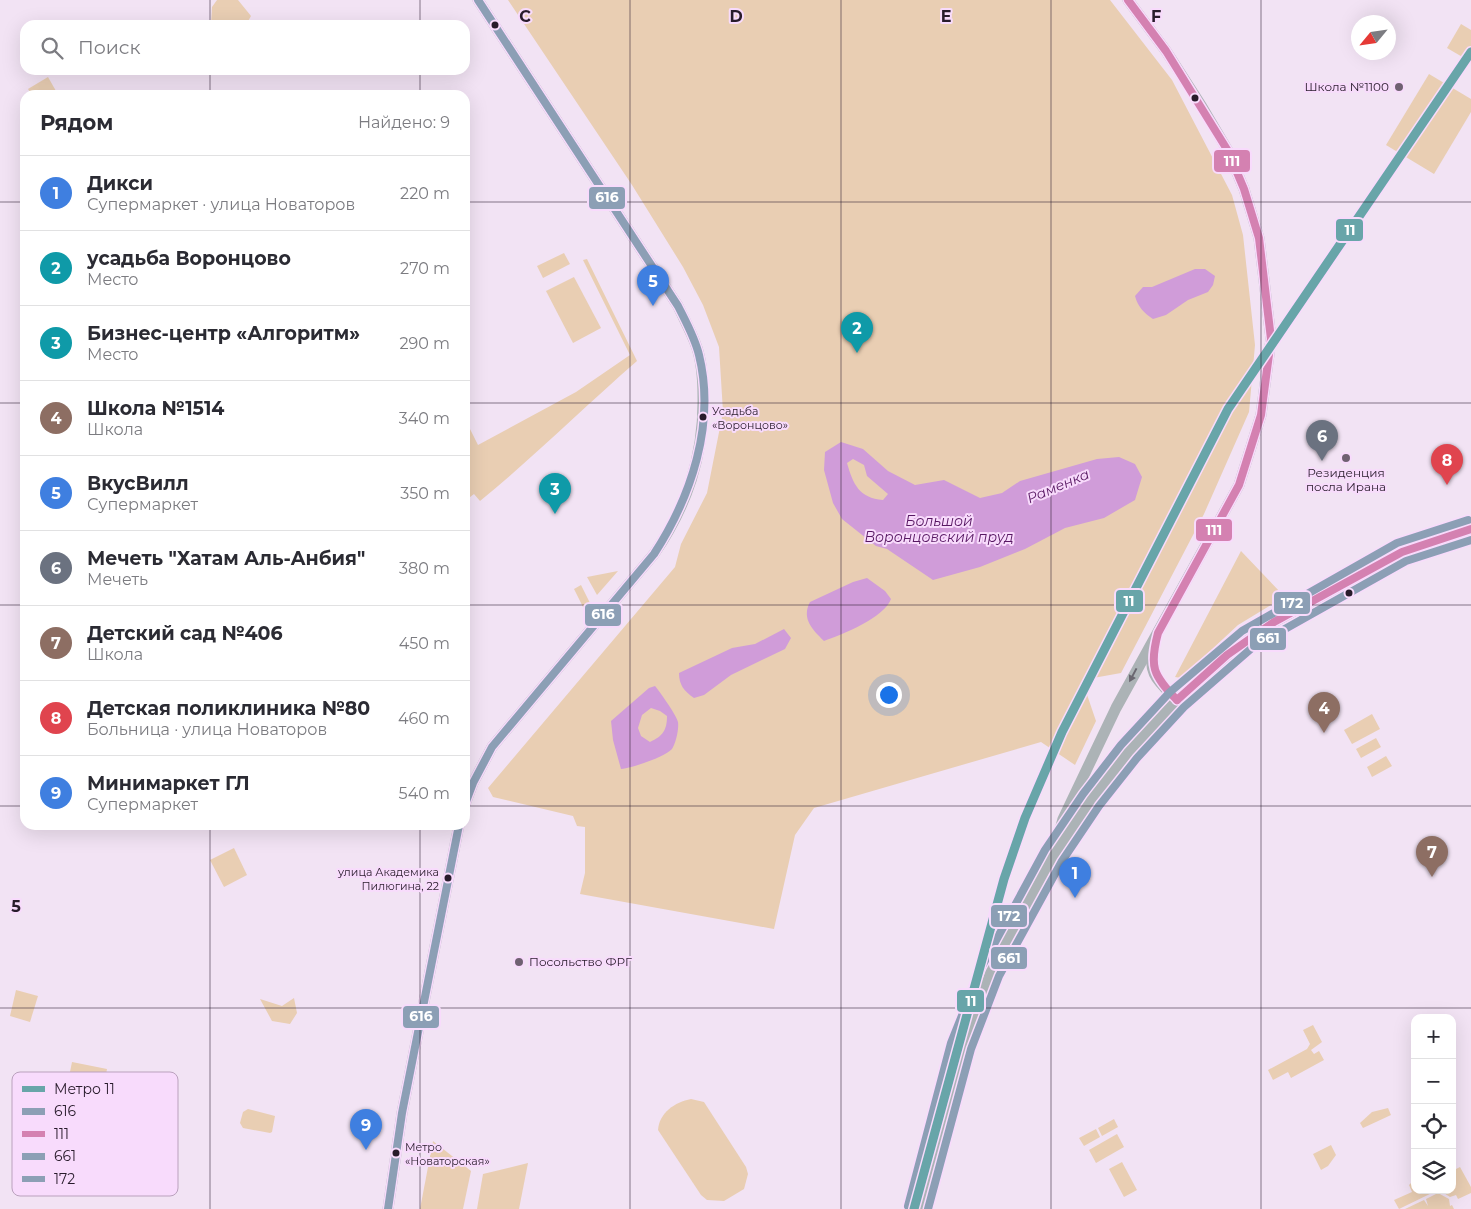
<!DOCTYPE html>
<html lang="ru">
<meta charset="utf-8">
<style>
:root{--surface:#fff;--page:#f2f2f3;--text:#2b2b33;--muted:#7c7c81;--line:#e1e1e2;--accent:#b45309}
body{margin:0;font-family:Montserrat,sans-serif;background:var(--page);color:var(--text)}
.controls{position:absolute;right:15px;bottom:15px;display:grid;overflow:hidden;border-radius:10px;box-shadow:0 5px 20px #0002}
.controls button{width:45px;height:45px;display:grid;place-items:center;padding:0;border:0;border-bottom:1px solid var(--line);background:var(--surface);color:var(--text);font:25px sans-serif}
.compass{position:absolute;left:1351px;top:15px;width:45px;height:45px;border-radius:50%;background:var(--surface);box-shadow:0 5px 20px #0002;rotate:241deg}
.you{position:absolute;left:888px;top:694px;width:18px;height:18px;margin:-12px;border:4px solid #fff;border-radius:50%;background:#1a73e8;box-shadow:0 0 0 8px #1a73e833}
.badge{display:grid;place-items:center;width:32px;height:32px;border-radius:50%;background:var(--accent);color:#fff;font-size:16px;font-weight:700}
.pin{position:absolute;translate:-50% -41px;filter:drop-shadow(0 1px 2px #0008)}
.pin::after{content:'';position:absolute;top:26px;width:18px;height:15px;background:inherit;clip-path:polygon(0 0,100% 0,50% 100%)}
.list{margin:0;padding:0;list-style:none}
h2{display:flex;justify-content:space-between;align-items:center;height:65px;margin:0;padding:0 20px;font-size:21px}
h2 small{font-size:16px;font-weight:400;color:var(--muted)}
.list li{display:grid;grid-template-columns:32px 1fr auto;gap:15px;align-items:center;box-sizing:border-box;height:75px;padding:0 20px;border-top:1px solid var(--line)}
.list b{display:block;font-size:19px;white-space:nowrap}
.list p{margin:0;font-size:16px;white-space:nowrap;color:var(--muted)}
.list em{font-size:16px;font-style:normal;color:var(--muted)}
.icon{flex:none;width:28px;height:28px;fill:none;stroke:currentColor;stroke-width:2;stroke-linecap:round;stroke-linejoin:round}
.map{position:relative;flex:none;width:1471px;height:1209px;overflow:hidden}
.search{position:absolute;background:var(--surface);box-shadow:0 5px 20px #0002;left:20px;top:20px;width:450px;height:55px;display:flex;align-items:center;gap:12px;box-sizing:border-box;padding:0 18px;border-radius:15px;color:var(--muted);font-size:19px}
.panel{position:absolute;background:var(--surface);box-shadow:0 5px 20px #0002;left:20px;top:90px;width:450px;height:740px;border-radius:15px}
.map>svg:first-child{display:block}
.green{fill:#e9ceb3}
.water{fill:#d09cd9;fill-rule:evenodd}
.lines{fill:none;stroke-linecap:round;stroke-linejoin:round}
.minor{stroke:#acb3b6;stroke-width:11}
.bus-1-casing{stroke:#f8dbfc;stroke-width:11}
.bus-2-casing{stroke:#f8dbfc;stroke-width:11}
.bus-3-casing{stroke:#f8dbfc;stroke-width:11}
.bus-4-casing{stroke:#f8dbfc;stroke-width:11}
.bus-1{stroke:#8c9fb5;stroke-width:8}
.bus-2{stroke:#d481b1;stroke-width:8}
.bus-3{stroke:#8c9fb5;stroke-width:8}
.bus-4{stroke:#8c9fb5;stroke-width:8}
.metro-1-casing{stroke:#f8dbfc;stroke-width:12}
.metro-1{stroke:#68a5a9;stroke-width:9}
.oneway{fill:#6a6770}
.grid{fill:none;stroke:#281b2b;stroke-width:1;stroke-opacity:0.55}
.bus-dot{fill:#281b2b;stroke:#f8dbfc;stroke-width:2}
.poi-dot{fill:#6f6171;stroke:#f8dbfc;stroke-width:2}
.labels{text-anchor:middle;stroke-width:4;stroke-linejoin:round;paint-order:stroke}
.bus-label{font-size:11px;fill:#281b2b;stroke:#f8dbfc;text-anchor:start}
.poi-label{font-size:12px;fill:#281b2b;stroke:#f8dbfc;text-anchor:end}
.water-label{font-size:14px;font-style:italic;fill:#571762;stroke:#f8dbfc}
.key{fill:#f8dbfc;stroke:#baa1bd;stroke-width:1}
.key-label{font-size:14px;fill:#281b2b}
.grid-label{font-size:16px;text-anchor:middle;font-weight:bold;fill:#281b2b;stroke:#f8dbfc;stroke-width:4;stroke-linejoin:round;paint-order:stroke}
.line-badge{stroke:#f8dbfc;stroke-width:2}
.badge-label{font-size:14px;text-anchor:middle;font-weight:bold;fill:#fff}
</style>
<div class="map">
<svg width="1471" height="1209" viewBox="0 0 1471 1209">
<rect width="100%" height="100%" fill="#f2e3f4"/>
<!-- green -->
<g class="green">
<polygon points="217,0 238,0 251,16 246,25 211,25 212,7"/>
<polygon points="508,0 1110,0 1172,80 1232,195 1243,235 1255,345 1249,412 1204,514 1121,673 1082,680 1096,721 1075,765 1041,742 814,808 795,835 774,929 580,894 585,873 585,827 577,826 573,816 493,797 488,788 675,567 681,544 707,493 723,412 719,347 703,305 683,267 632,185"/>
<polygon points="1461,24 1471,30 1471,62 1447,48"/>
<polygon points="1429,74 1471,99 1471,112 1434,174 1386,145"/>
<polygon points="48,77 56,91 49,95 32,95 28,89"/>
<polygon points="564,253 570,264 543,278 537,266"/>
<path d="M587 259 637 361C584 407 534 457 480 501L474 494 465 501V419L478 445 576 392 630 355 583 260Z"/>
<polygon points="574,277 601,328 573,343 546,291"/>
<polygon points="1241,551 1282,594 1271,605 1238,625 1181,678 1175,677"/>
<polygon points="618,571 597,595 587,577"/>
<polygon points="581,585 590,603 585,611 574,589"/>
<polygon points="1372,714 1380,729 1352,744 1344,730"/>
<polygon points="1376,738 1381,747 1361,758 1356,749"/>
<polygon points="1386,756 1392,766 1372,777 1367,767"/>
<polygon points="234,848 247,875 224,887 210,860"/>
<polygon points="16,990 38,996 30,1022 10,1016"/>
<polygon points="294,998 297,1013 290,1024 272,1021 260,999 282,1006"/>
<polygon points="1313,1025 1322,1042 1311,1050 1314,1054 1319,1051 1324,1060 1291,1078 1288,1072 1273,1080 1268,1070 1307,1049 1310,1044 1303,1030"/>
<polygon points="72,1062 107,1069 95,1130 60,1122"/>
<path d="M691 1099 704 1102 746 1167 748 1174 744 1189 724 1201 707 1200 701 1195 658 1130C659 1113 675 1102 691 1099Z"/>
<polygon points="1388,1108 1391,1115 1363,1128 1360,1123 1372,1112"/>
<polygon points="248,1109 275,1116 272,1132 270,1133 243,1128 240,1123 243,1112"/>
<polygon points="1114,1119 1118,1127 1102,1136 1098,1128"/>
<polygon points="1096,1129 1100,1137 1084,1146 1079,1138"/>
<polygon points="1117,1134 1124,1147 1096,1163 1089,1150"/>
<polygon points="433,1141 471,1171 463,1209 420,1209"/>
<polygon points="1331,1145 1336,1155 1328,1166 1321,1170 1313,1154"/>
<polygon points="1122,1162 1137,1190 1124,1197 1109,1169"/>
<polygon points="528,1163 519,1209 477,1209 483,1174"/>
<polygon points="1460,1167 1471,1187 1471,1193 1458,1199 1456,1195 1450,1197 1439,1190 1452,1190 1452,1171"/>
<polygon points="1412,1182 1415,1190 1436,1191 1399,1209 1394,1200 1412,1192 1409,1185"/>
<polygon points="1438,1193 1449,1199 1450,1206 1452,1205 1454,1209 1405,1209 1424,1200 1428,1206 1426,1199"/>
</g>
<!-- water -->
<g class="water">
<path d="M1195 269H1205L1215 276 1213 285 1208 292 1188 300 1166 315 1153 319C1144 313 1138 307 1135 296L1143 287H1152Z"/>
<path d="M841 442 863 449 888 471 915 485 944 480 980 498 1002 493 1020 481 1097 459 1119 457 1135 464 1142 477 1135 500 1104 518 1065 528 1025 549 980 567 933 580 887 549 876 546 842 519 833 503 824 470 825 452ZM853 459 864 465 867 476 888 494 883 500C859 498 853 484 847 463Z"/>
<path d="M867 578 885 591 891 599C884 618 843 634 824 641 813 630 801 619 810 602L853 582Z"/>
<path d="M784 629 791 638 785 649 731 675 704 695 694 698C684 691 679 685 679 673L732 648 755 644Z"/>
<path d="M655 686C660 692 677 716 678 722 679 729 676 743 672 749 665 757 632 768 621 769L613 740 611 721 649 688ZM651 708 660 711 667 716C667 730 663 736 650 742L641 736 638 728 642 715Z"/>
</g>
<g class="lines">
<!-- minor -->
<g class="minor">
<path d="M1154 645C1146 673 1158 681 1177 700"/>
<path d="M465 804 473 783 492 747 654 554C687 506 704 456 703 397 703 380 702 363 697 348 692 333 684 319 678 306L478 0"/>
<polyline points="1053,856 1063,819 1116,708 1239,485 1261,415 1271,339 1259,238 1244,189 1228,151 1202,107 1166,51 1128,0"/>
<polyline points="388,1209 402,1113 459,825"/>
<polyline points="918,1209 961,1046 990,972 1053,856 1091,800 1129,751 1177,700 1247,639 1274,622 1402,552 1471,529"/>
</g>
<defs>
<g id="bus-1">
<path d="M465 804 473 783 492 747 654 554C691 497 716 424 699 355 695 338 686 322 678 306L478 0"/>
<polyline points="388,1209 402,1113 459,825"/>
</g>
<g id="bus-2">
<path d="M1128 0 1166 51 1228 151 1244 189 1259 238 1271 339 1261 415 1239 485 1158 633C1149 667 1153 675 1177 700"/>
<polyline points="1177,700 1227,655 1274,622 1402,552 1471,529"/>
</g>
<polyline id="bus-3" points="928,1209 971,1049 999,976 1062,861 1099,806 1137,758 1184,707 1253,647 1406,561 1471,540"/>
<polyline id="bus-4" points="908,1206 951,1043 981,968 1045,850 1083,794 1121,745 1170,692 1242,631 1397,543 1468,520"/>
</defs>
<!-- bus-1 casing -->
<use href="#bus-1" class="bus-1-casing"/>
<!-- bus-2 casing -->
<use href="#bus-2" class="bus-2-casing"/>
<!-- bus-3 casing -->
<use href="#bus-3" class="bus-3-casing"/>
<!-- bus-4 casing -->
<use href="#bus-4" class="bus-4-casing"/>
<!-- bus-1 -->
<use href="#bus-1" class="bus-1"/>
<!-- bus-2 -->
<use href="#bus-2" class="bus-2"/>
<!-- bus-3 -->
<use href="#bus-3" class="bus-3"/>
<!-- bus-4 -->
<use href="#bus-4" class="bus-4"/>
<defs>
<polyline id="metro-1" points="914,1209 1004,879 1025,818 1062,732 1228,409 1471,52"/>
</defs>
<!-- metro-1 casing -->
<use href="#metro-1" class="metro-1-casing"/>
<!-- metro-1 -->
<use href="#metro-1" class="metro-1"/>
</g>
<!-- one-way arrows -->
<defs><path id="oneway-solid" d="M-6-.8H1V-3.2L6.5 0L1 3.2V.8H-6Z" transform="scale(1.25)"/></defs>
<use class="oneway" href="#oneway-solid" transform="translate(1133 675) rotate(118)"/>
<!-- grid -->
<path class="grid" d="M210 0V25M420 0V25M630 0V1209M841 0V1209M1051 0V1209M1261 0V1209M210 70V95M420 70V95M0 202H25M465 202H1471M0 403H25M465 403H1471M0 605H25M465 605H1471M0 806H25M465 806H1471M210 825V1209M420 825V1209M0 1008H1471"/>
<!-- markers -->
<g class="bus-dot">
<circle cx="495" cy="25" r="4.5"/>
<circle cx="1195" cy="98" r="4.5"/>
<circle cx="703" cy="417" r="4.5"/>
<circle cx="1349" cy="593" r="4.5"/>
<circle cx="448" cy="878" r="4.5"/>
<circle cx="396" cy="1153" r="4.5"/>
</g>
<g class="poi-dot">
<circle cx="1399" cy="87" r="5"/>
<circle cx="1346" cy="458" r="5"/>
<circle cx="519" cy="962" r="5"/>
</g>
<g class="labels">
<!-- bus labels -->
<g class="bus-label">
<text x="712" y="415">Усадьба<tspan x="712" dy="14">«Воронцово»</tspan></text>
<text x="439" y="876" text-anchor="end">улица Академика<tspan x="439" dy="14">Пилюгина, 22</tspan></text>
<text x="405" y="1151">Метро<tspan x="405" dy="14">«Новаторская»</tspan></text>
</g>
<!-- poi labels -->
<g class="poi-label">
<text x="1389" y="91">Школа №1100</text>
<text x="1346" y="477" text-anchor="middle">Резиденция<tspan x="1346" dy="14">посла Ирана</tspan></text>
<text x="529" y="966" text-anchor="start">Посольство ФРГ</text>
</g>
<!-- water labels -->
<g class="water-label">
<text transform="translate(1058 486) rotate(-23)" y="5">Раменка</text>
<text x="939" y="526">Большой<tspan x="939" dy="16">Воронцовский пруд</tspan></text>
</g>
</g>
<!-- legend -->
<rect x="12" y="1072" width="166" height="124" rx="8" class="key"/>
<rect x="22" y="1086" width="23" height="6" fill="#68a5a9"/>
<rect x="22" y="1108" width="23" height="7" fill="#8c9fb5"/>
<rect x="22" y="1131" width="23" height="6" fill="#d481b1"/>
<rect x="22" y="1153" width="23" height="7" fill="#8c9fb5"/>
<rect x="22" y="1176" width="23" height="6" fill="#8c9fb5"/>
<g class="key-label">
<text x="54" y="1094">Метро 11</text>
<text x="54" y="1116">616</text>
<text x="54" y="1139">111</text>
<text x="54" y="1161">661</text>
<text x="54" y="1184">172</text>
</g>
<g class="grid-label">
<text x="525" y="22">C</text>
<text x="736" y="22">D</text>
<text x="946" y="22">E</text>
<text x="1156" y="22">F</text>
<text x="16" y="912">5</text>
</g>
<g class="line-badge">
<rect x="1213" y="149" width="38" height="24" rx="5" fill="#d481b1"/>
<rect x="588" y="186" width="38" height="24" rx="5" fill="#8c9fb5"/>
<rect x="1335" y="218" width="29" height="24" rx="5" fill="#68a5a9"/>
<rect x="1195" y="518" width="38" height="24" rx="5" fill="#d481b1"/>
<rect x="1115" y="589" width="29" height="24" rx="5" fill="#68a5a9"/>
<rect x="1273" y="591" width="38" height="24" rx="5" fill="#8c9fb5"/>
<rect x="584" y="603" width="38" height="24" rx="5" fill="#8c9fb5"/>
<rect x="1249" y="627" width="38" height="24" rx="5" fill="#8c9fb5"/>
<rect x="990" y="904" width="38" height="24" rx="5" fill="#8c9fb5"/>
<rect x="990" y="946" width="38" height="24" rx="5" fill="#8c9fb5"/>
<rect x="956" y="989" width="29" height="24" rx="5" fill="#68a5a9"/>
<rect x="402" y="1005" width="38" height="24" rx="5" fill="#8c9fb5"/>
</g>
<g class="badge-label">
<text x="1232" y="166">111</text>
<text x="607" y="202">616</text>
<text x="1350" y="235">11</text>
<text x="1214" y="535">111</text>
<text x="1129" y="606">11</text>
<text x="1292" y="608">172</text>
<text x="603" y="619">616</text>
<text x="1268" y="643">661</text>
<text x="1009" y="921">172</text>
<text x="1009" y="963">661</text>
<text x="971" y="1006">11</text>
<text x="421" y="1021">616</text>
</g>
</svg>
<div class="controls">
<button>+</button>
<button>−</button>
<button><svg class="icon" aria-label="locate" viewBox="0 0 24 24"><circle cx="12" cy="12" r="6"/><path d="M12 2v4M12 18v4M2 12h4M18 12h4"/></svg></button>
<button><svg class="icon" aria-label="layers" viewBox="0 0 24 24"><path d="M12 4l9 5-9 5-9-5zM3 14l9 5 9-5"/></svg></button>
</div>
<svg class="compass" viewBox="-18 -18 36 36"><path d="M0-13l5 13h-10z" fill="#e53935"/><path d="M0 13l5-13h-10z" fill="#7c7c81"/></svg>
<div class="you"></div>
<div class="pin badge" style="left:1075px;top:898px;background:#3f7fe0">1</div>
<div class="pin badge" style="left:857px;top:353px;background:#0f9aa8">2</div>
<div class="pin badge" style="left:555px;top:514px;background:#0f9aa8">3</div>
<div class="pin badge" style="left:1324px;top:733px;background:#8d6e63">4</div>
<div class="pin badge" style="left:653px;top:306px;background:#3f7fe0">5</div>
<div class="pin badge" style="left:1322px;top:461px;background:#6b7280">6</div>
<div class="pin badge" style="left:1432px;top:877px;background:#8d6e63">7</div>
<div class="pin badge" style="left:1447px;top:485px;background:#e0444e">8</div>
<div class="pin badge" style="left:366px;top:1150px;background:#3f7fe0">9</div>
<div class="search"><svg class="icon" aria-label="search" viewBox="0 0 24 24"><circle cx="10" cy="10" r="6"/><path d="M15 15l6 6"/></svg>Поиск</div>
<section class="panel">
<h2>Рядом<small>Найдено: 9</small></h2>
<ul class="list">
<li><span class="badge" style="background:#3f7fe0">1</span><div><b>Дикси</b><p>Супермаркет · улица Новаторов</p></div><em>220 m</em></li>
<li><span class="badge" style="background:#0f9aa8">2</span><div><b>усадьба Воронцово</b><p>Место</p></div><em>270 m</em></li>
<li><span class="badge" style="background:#0f9aa8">3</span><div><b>Бизнес-центр «Алгоритм»</b><p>Место</p></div><em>290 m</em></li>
<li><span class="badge" style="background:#8d6e63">4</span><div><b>Школа №1514</b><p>Школа</p></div><em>340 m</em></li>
<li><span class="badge" style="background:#3f7fe0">5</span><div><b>ВкусВилл</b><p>Супермаркет</p></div><em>350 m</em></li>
<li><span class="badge" style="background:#6b7280">6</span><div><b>Мечеть &quot;Хатам Аль-Анбия&quot;</b><p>Мечеть</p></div><em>380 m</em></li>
<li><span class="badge" style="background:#8d6e63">7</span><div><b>Детский сад №406</b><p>Школа</p></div><em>450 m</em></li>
<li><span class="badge" style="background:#e0444e">8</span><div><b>Детская поликлиника №80</b><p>Больница · улица Новаторов</p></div><em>460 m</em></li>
<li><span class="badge" style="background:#3f7fe0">9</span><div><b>Минимаркет ГЛ</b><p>Супермаркет</p></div><em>540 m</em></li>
</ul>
</section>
</div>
